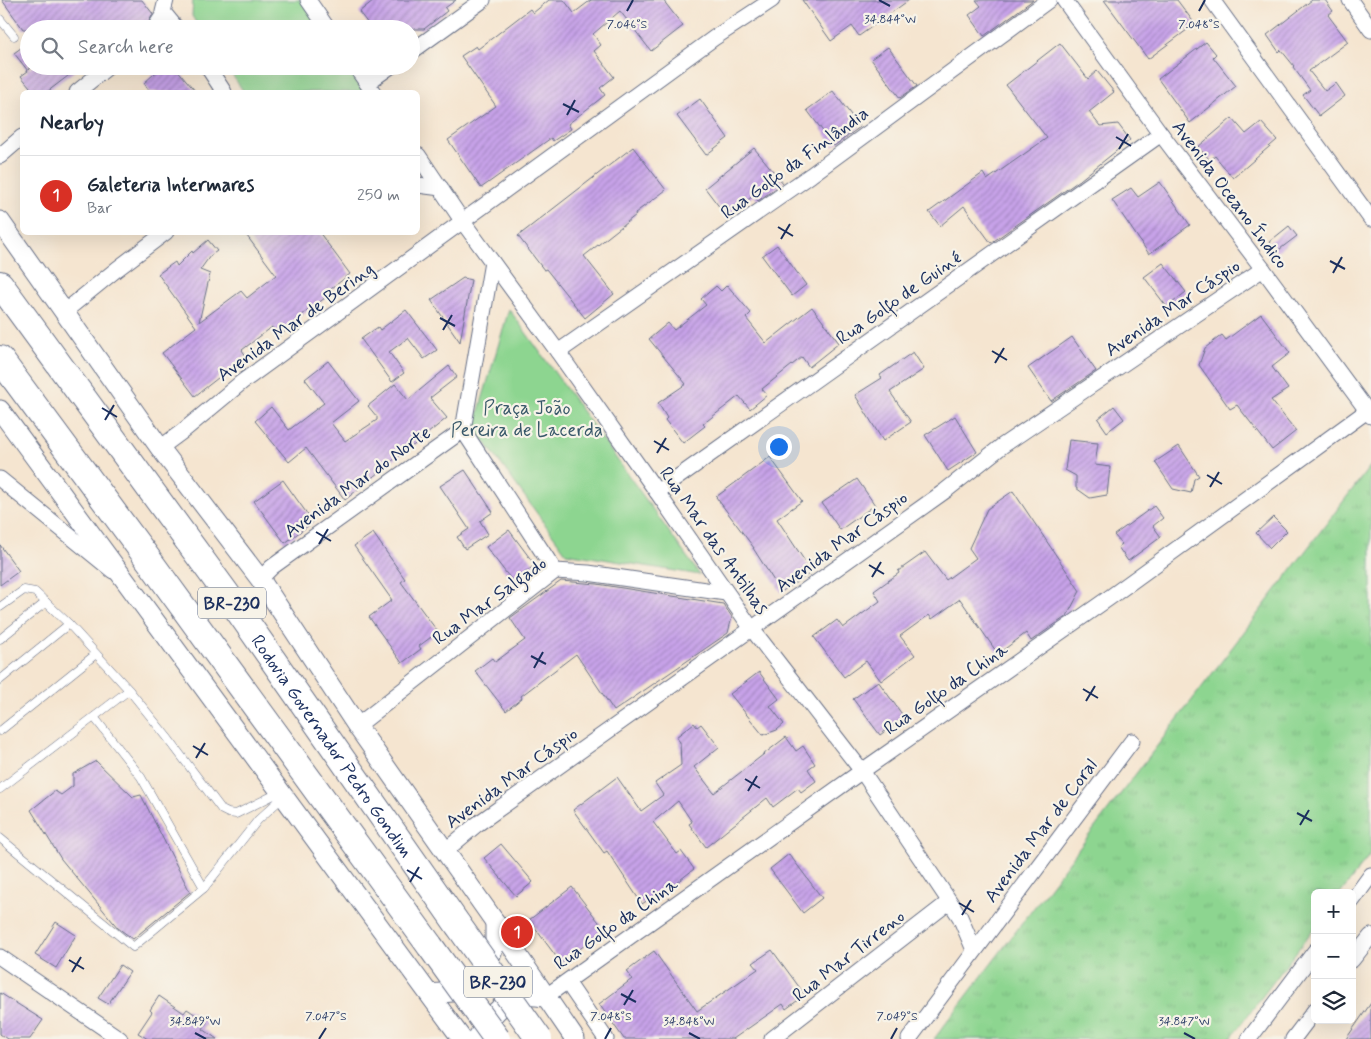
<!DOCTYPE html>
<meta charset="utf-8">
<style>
:root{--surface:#fff;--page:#f2f2f3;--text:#1f2937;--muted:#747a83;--line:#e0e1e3;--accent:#d93025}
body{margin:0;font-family:Mynerve,sans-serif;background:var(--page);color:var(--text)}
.controls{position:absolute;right:15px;bottom:15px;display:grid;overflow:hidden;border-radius:8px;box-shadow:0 5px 20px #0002}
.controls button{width:45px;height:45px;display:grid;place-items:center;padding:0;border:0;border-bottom:1px solid var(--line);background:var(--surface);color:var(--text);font:25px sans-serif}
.you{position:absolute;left:778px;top:446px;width:18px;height:18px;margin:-12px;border:4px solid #fff;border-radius:50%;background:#1a73e8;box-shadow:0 0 0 8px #1a73e833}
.badge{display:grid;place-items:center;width:32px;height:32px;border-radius:50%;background:var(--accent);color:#fff;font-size:16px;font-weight:700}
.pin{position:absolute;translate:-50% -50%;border:2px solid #fff;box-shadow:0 1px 5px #0006}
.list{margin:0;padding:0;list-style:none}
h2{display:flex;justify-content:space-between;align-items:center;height:65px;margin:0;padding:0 20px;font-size:21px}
h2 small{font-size:16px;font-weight:400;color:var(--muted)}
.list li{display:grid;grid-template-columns:32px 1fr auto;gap:15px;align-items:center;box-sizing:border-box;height:80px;padding:0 20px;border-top:1px solid var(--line)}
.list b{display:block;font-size:19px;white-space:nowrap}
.list p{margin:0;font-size:16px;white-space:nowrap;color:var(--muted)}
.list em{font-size:16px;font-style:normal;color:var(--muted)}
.icon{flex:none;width:28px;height:28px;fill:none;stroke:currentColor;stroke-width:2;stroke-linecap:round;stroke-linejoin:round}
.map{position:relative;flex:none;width:1371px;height:1039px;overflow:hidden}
.search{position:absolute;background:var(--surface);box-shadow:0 5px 20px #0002;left:20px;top:20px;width:400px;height:55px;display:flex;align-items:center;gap:12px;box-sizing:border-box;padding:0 18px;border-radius:28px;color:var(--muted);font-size:19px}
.panel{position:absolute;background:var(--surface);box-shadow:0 5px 20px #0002;left:20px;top:90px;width:400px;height:145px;border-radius:8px}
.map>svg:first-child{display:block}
.grass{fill:url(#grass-tufts);stroke:#548277}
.green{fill:#8dd590;stroke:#548277}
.building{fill:url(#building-hatch)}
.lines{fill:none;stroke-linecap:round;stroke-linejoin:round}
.service-casing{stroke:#676f86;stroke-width:9}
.minor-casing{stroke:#676f86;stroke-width:17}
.tertiary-casing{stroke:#676f86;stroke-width:21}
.trunk-casing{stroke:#676f86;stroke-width:28}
.service{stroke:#fff;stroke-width:8}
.minor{stroke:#fff;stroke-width:15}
.tertiary{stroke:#fff;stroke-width:19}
.trunk{stroke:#fff;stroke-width:26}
.trunk-bridge-casing{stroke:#676f86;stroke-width:28;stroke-linecap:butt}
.trunk-bridge{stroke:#fff;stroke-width:26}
.ticks{fill:none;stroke:#1b2f5e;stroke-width:2}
.labels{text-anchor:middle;stroke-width:4.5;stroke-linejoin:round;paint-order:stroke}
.shield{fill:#f7f3e8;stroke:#5d6a87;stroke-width:1}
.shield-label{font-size:18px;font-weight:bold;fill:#1b2f5e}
.street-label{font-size:19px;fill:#1b2f5e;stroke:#f7f3e8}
.park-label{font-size:19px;fill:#38586a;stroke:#f7f3e8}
.ticks-label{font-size:12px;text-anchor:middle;fill:#1b2f5e;stroke:#f7f3e8;stroke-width:4.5;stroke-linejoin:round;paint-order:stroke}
</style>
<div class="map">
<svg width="1371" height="1039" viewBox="0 0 1371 1039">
<defs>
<pattern id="grass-tufts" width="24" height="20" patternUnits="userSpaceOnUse" patternTransform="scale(1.25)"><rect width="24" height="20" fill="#8dd590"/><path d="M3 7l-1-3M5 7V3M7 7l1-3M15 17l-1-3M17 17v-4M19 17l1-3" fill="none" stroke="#79b77f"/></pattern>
<pattern id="building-hatch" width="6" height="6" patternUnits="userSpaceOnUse" patternTransform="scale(1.25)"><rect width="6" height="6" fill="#c8a3e9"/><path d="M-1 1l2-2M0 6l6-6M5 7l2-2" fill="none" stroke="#a285c0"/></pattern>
</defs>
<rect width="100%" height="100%" fill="#f7f3e8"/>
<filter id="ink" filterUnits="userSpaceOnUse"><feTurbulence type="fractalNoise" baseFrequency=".02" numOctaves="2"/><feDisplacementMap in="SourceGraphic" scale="10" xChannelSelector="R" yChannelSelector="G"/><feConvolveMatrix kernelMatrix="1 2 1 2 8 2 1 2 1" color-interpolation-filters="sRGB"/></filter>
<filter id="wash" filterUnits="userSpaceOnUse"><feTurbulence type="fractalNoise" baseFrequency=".0096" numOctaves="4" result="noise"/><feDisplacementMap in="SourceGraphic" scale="20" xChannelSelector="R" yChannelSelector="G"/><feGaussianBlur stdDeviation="1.12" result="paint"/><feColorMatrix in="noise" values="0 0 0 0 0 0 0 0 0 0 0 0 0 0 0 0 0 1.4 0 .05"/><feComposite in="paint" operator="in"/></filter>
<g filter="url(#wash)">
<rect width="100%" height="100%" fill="#f5e5d0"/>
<!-- grass -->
<polygon class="grass" points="1371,465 1371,853 1341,893 1315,893 1315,927 1230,1039 934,1039"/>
<!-- green -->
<g class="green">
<polygon points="193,0 301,0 322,29 200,29 192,16"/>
<polygon points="226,66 349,66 367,92 244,92"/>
<polygon points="509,309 700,575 566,553 474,427"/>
</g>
<g id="blocks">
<!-- building -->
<g class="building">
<polygon points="2,0 142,0 153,14 145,29 23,29"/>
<polygon points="374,0 456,0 445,8 447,11 424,29 372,29 359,12"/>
<polygon points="549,0 564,0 574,13 591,0 663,0 683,26 651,51 620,11 593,34 601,45 594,51 614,77 600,88 605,95 568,124 571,129 553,141 551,138 481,188 448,140 496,106 461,56 476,46 478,49 530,9 533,13"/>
<polygon points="802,0 909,0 859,36 852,26 831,41"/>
<polygon points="976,0 1033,0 984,36 969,15 981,6"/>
<polygon points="1104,0 1177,0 1195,24 1148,59"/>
<polygon points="1312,0 1325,0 1333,11 1328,15 1348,42 1309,71 1325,91 1336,83 1345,96 1319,116 1303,95 1310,90 1293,67 1294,66 1281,50 1279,52 1267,35"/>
<polygon points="29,42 29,70 33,66 81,66 47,92 34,92 21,76 28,71 14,53"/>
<polygon points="1206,42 1216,54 1213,57 1236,86 1190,123 1158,79"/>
<polygon points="1060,43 1088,79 1097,71 1114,92 1089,112 1100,126 1118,124 1130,140 1080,180 991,243 964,206 940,226 929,212 983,173 987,180 1047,138 1006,85"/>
<polygon points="888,47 917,86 900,98 871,59"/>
<polygon points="163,66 176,68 196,92 150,92 144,83"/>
<polygon points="833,91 860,127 834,146 807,110"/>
<polygon points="700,99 728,138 706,155 677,116"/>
<polygon points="1232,118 1246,134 1261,122 1277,140 1233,178 1215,156 1210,160 1198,147"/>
<polygon points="633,147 666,190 635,213 636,215 584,256 614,294 585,318 546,269 544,270 518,236"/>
<polygon points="754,148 783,183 758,201 754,195 727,217 705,188"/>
<polygon points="1160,182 1190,225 1149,254 1112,200 1131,188 1138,197"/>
<polygon points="1289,226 1297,236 1276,252 1269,242"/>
<polygon points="244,232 319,232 350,274 327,292 329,295 294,321 296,323 279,336 272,327 242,350 246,356 195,396 162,353 196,327 158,274 175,262 177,266 192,251 193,253 208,240 217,251 210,256 200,270 210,274 199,322 241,291 247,298 276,275"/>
<polygon points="777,245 806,285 792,296 762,256"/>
<polygon points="1163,263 1186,292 1167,307 1144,277"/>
<polygon points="463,278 471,280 460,342 431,300"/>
<polygon points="727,285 751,313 746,318 766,343 812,307 839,343 809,367 802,357 762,389 767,395 750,409 739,396 703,424 705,426 683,443 665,420 667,418 658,403 686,384 649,339 668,323 674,330 706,305 701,299 716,286 721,291"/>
<polygon points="406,310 437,350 424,359 408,338 389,352 404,373 392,382 361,339 378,327 380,330"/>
<polygon points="1261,314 1290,353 1272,367 1288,389 1271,400 1296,431 1272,450 1237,405 1230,409 1199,365 1205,348 1222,335 1226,340"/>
<polygon points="1072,337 1096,371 1051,401 1028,368"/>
<polygon points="913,352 924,369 890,392 911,422 883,441 855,395 882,378 880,375"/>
<polygon points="328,361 359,401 331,423 345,441 377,420 377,417 368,406 395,384 408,400 449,366 457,377 430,398 447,418 422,438 423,439 402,453 345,500 306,448 289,462 255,421 271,407 289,430 324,403 305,379"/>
<polygon points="1114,406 1124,419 1107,432 1098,419"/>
<polygon points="955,416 977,452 948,471 925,435"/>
<polygon points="1069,440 1098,443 1095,465 1110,467 1107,495 1090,498 1076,488 1076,476 1065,470"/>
<polygon points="1179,446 1199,476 1194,479 1191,493 1173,489 1155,462"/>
<polygon points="770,457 802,501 777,519 812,572 781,592 753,548 754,548 716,497"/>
<polygon points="465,470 493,512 480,521 488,534 465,549 457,537 469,529 440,486"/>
<polygon points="857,479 875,505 840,530 822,503"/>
<polygon points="283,480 313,522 285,543 254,501"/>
<polygon points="1013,491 1080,591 1067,616 1031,641 1026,633 998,654 960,599 932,619 929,615 900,636 915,655 881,681 866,661 844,677 814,637 837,620 843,628 880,601 874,591 899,573 898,571 925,552 946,580 976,558 969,548 987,509"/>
<polygon points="1154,506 1163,518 1153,526 1161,537 1128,561 1118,547 1122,544 1114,535"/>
<polygon points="1273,517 1287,531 1270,548 1256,533"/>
<polygon points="509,530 535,565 513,582 486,547"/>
<polygon points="373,533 405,579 401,582 438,632 419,646 421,649 402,663 369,617 392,600 354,546"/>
<polygon points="0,545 19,571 0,585"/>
<polygon points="561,581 597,584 723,604 732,617 728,633 614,711 576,654 521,696 522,698 506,711 475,671 492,658 495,662 525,640 510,618"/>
<polygon points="759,672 779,699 770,706 784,724 777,730 763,735 730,694"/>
<polygon points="878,681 904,717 880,735 853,699"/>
<polygon points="694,723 697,727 701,724 719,747 694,767 714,793 786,737 796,751 803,746 815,764 808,769 816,781 801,792 798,788 773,807 767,798 706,847 689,824 692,822 678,801 653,822 677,854 681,851 694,869 667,890 666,888 642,904 607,851 604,853 573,810 617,777 641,811 663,795 655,783 681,765 680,742 676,737"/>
<polygon points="96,761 133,797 141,795 190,892 133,939 118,928 61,859 31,810 55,791 61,795 73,786 73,774"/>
<polygon points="501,844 533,882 516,896 484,858"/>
<polygon points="789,854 822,898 803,913 770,869"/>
<polygon points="572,887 605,930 561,963 529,920"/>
<polygon points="56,922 76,935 56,968 35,955"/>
<polygon points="772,950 805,995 786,1009 783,1004 733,1039 624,1039 599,1004 632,979 627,971 654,951 697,1011 758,969 753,963"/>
<polygon points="120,965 130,972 108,1004 98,998"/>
<polygon points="0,993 43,1020 30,1039 7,1039 0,1034"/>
<polygon points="159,996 184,1013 187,1009 207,1022 203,1029 217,1039 148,1039 138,1033 152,1012 150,1010"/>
<polygon points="1371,1003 1371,1039 1346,1039"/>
</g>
</g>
</g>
<g filter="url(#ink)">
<use href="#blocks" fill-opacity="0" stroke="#676f86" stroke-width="1"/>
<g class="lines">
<defs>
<g id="service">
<polyline points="0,19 14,36"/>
<polyline points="0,607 24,590 35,592 69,624 129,690 167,737 222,810 228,813 236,814 280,792"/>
<polyline points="0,639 46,602"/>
<polyline points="0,680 69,624"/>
<polyline points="94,717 141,777 204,888"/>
<polyline points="0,731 96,654"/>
<polyline points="0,789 129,690"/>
<polyline points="0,838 133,947 204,888 258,820 283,797"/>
</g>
<g id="minor">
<polyline points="166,0 163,12 177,29"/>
<polyline points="308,0 328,29"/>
<polyline points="1064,0 1161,134 1263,269 1371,416"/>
<polyline points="1212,0 1371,219"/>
<polyline points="1350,0 1371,30"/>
<polyline points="154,29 164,14"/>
<polyline points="411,52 483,0"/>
<polyline points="207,66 224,92"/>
<polyline points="355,66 373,92"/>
<polyline points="367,83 391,66"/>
<polyline points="77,92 109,66"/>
<polyline points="418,155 463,222 558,352 657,492 752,629 862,771 960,917 974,950"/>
<polyline points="0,156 22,137"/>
<polyline points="418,185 441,188"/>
<polyline points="64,312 117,269 166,232"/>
<polyline points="558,352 811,175 1049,0"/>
<polyline points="463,430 555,571"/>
<polyline points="160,448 183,431 242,382 714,38 772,0"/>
<polyline points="0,479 113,571"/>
<polyline points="657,492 1161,134"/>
<polyline points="260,579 272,567 463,430 492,262"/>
<polyline points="357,726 555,571 588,573 726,593"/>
<polyline points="445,851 476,825 945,491 1002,446 1263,269"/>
<polyline points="1352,901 1371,875"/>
<polyline points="0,957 120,1039"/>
<polyline points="1352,960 1371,936"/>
<polyline points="567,982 606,1039"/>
<polyline points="545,997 862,771 1109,598 1367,411"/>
<polyline points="772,1039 949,902"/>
<polyline points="909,1039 1132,741"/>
<polyline points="1249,1039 1315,951"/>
<polyline points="1293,1039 1315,1010"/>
</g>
<g id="tertiary">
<polyline points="0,221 160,448 260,579 357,726 495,922 575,1039"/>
<polyline points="0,410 462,1039"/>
<polyline points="430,994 452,992 472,982 487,965 495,944 495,922"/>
<path d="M477 1039C486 1022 504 997 525 996 531 995 538 996 545 997"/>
</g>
<g id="trunk">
<path id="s1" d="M0 284 226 593 458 925"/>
<polyline points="0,359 151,563 430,946"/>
</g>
</defs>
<!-- service casing -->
<use href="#service" class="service-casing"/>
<!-- minor casing -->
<use href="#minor" class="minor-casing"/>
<!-- tertiary casing -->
<use href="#tertiary" class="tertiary-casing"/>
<!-- trunk casing -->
<use href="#trunk" class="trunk-casing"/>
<!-- service -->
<use href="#service" class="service"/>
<!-- minor -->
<use href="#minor" class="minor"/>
<!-- tertiary -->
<use href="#tertiary" class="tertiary"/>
<!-- trunk -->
<use href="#trunk" class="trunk"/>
<defs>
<g id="trunk-bridge">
<polyline points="458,925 539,1039"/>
<polyline points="430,946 497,1039"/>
</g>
</defs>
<!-- trunk-bridge casing -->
<use href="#trunk-bridge" class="trunk-bridge-casing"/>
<!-- trunk-bridge -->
<use href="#trunk-bridge" class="trunk-bridge"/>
</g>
</g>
<!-- ticks -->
<path class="ticks" d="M879 0 890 6M627 11 633 0M1199 11 1205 0M563 104 579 112M567 115 575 100M1116 137 1131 146M1119 149 1128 134M778 227 793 236M781 239 790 224M1330 261 1345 269M1333 273 1342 257M440 318 455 326M443 330 452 315M992 351 1007 360M995 363 1004 348M102 408 117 417M105 420 114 405M654 441 669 450M657 453 666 438M1207 475 1222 484M1210 487 1219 472M316 532 331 541M319 544 328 529M869 565 884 574M872 577 881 562M531 656 546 664M534 668 543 652M1083 689 1098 698M1086 701 1095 686M193 746 208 755M196 758 205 743M745 779 760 788M748 791 757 776M1297 813 1312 821M1300 825 1309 810M407 870 422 879M410 882 419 867M959 903 974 912M962 915 971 900M69 960 84 969M72 972 81 957M621 994 636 1002M624 1005 633 990M195 1033 206 1039M689 1033 700 1039M1184 1033 1195 1039M319 1039 326 1028M605 1039 611 1028M891 1039 897 1028"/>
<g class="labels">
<!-- shield labels -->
<g class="shield">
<rect x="198" y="587.5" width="68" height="31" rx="4"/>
<rect x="464" y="966.5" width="68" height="31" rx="4"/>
</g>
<g class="shield-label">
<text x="232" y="609">BR-230</text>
<text x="498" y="988">BR-230</text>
</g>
<!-- street labels -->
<g class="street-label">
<text transform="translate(794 162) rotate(-36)" y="7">Rua Golfo da Finlândia</text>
<text transform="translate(1231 194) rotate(53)" y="7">Avenida Oceano Índico</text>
<text transform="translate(898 297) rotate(-35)" y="7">Rua Golfo de Guiné</text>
<text transform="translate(1172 307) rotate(-34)" y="7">Avenida Mar Cáspio</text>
<text transform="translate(295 321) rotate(-36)" y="7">Avenida Mar de Bering</text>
<text transform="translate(357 481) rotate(-36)" y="7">Avenida Mar do Norte</text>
<text transform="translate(715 540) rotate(55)" y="7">Rua Mar das Antilhas</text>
<text transform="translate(841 541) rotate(-36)" y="7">Avenida Mar Cáspio</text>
<text transform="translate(489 600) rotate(-36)" y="7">Rua Mar Salgado</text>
<text transform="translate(945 688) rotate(-35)" y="7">Rua Golfo da China</text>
<text dy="7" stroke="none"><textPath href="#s1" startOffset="569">Rodovia Governador Pedro Gondim</textPath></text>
<text transform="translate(511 777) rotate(-36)" y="7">Avenida Mar Cáspio</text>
<text transform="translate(1040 830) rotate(-53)" y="7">Avenida Mar de Coral</text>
<text transform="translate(615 923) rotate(-35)" y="7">Rua Golfo da China</text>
<text transform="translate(848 955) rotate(-38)" y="7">Rua Mar Tirreno</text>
</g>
<!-- park labels -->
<g class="park-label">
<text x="527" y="414">Praça João<tspan x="527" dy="22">Pereira de Lacerda</tspan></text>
</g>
</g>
<g class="ticks-label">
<text x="890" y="23">34.844°W</text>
<text x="627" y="28">7.046°S</text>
<text x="1199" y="28">7.048°S</text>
<text x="326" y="1020">7.047°S</text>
<text x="611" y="1020">7.048°S</text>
<text x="897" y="1020">7.049°S</text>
<text x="195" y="1025">34.849°W</text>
<text x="689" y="1025">34.848°W</text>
<text x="1184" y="1025">34.847°W</text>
</g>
</svg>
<div class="controls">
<button>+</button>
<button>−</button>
<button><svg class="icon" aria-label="layers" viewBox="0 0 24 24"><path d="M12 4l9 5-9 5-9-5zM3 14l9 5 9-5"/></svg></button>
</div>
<div class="you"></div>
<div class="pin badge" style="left:517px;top:932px">1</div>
<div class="search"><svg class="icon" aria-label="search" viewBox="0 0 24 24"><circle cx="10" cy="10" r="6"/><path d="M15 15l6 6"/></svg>Search here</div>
<section class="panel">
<h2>Nearby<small></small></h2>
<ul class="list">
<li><span class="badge">1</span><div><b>Galeteria Intermares</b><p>Bar</p></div><em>250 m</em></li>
</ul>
</section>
</div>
